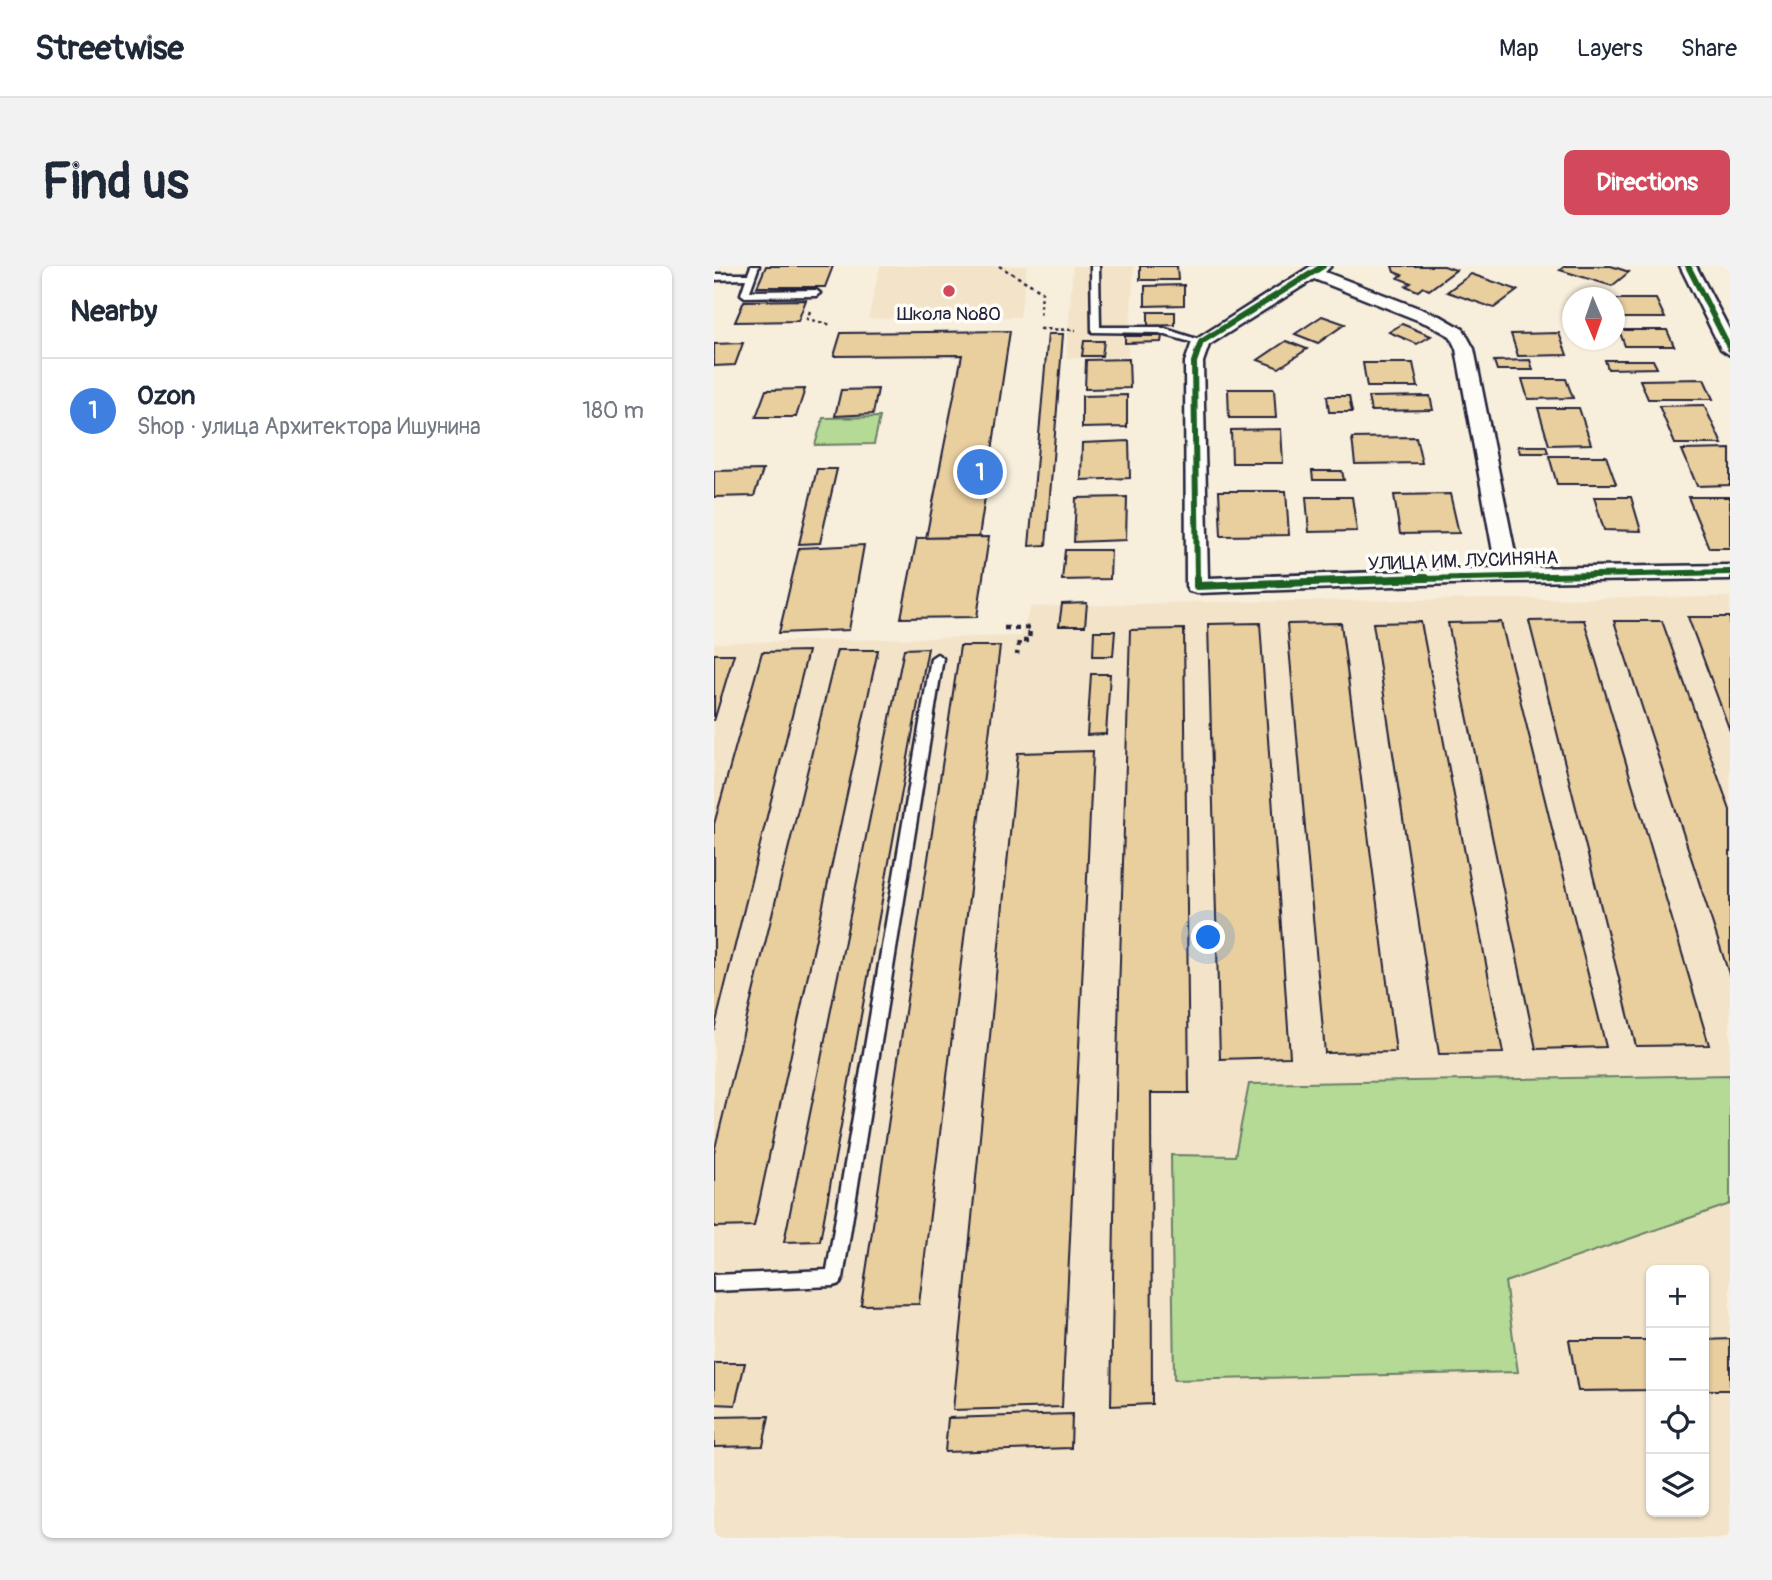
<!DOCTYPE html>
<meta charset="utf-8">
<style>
:root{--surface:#fff;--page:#f2f2f3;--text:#1f2937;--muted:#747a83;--line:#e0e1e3;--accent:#d1495b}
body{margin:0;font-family:Pangolin,sans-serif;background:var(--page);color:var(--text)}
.controls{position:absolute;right:21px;bottom:21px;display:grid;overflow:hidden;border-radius:10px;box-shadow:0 2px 5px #0004}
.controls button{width:63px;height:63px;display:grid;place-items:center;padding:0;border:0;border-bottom:2px solid var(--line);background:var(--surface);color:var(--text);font:35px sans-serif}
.compass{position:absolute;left:848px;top:21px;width:63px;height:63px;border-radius:50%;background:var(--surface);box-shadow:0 2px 5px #0004;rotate:178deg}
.you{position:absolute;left:495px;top:672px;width:24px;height:24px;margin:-18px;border:5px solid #fff;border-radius:50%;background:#1a73e8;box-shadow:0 0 0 10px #1a73e833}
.badge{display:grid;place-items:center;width:46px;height:46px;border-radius:50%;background:var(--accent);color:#fff;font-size:23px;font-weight:700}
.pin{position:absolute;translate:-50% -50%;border:4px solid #fff;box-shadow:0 2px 7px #0006}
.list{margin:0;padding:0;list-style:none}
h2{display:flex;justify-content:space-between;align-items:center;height:91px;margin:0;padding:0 28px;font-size:30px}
h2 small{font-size:23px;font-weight:400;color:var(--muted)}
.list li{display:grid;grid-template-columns:46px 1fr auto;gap:21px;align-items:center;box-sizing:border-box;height:105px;padding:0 28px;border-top:2px solid var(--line)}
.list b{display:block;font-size:26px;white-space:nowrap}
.list p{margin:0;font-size:23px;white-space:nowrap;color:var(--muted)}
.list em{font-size:23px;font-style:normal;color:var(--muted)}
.icon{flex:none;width:38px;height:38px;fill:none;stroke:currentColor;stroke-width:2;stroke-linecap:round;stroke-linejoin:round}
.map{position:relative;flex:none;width:1016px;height:1272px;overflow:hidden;border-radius:10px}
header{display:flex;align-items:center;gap:42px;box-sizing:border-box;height:98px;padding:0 35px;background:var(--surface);border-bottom:2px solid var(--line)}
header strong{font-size:33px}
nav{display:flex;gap:38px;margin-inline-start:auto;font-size:24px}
.intro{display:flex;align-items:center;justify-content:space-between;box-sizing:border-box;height:168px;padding:0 42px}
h1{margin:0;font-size:49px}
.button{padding:18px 32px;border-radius:10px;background:var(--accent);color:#fff;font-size:24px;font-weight:700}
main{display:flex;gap:42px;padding:0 42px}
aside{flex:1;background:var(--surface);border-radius:10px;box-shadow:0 2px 5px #0004}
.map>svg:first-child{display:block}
.built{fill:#f3e4c9;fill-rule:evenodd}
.green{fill:#b4da96;stroke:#6b7e68;stroke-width:2}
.building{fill:#e9ce9e;stroke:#22223b;stroke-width:2}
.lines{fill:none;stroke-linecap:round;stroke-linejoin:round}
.service-casing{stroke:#22223b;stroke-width:5}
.minor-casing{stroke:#22223b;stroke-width:5}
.path-far1{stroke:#22223b;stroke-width:2.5;stroke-dasharray:3.5 3.5;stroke-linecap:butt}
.path{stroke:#22223b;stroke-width:4.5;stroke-dasharray:5 5;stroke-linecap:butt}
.service{fill:#fdfcf7;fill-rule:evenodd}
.minor{fill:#fdfcf7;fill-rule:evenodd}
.cycleway-far1-casing{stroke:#fdfcf7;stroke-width:9}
.cycleway-casing{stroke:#fdfcf7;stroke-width:12}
.cycleway-far1{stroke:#1b5e20;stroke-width:6}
.cycleway{stroke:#1b5e20;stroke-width:8}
.poi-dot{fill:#d1495b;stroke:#fdfcf7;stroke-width:2.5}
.labels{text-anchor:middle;stroke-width:7;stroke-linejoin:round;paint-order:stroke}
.far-poi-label{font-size:19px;fill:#22223b;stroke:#fdfcf7}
.far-street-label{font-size:19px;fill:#22223b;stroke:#fdfcf7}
</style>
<header>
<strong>Streetwise</strong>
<nav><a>Map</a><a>Layers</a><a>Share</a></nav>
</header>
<div class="intro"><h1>Find us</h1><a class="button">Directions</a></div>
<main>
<aside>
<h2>Nearby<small></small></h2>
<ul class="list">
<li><span class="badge" style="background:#3f7fe0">1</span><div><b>Ozon</b><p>Shop · улица Архитектора Ишунина</p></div><em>180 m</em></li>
</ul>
</aside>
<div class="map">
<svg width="1016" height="1272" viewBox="0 0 1016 1272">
<rect width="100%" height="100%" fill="#f7eedc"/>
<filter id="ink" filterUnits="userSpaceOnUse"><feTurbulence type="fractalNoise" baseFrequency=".0143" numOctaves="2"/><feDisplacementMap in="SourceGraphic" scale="14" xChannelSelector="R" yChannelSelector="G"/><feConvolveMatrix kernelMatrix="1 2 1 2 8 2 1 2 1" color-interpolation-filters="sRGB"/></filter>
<g filter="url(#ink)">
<!-- built -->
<g class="built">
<polygon points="166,0 313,0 306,51 154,53"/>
<polygon points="359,0 420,0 414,91 352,92"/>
<path d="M1016 331V809L536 818 521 891 457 890 460 1114 804 1106 791 1016 1016 938V1272H0V377L306 370 317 341 486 336ZM937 1004H990V1246H937Z"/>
</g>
<!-- green -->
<g class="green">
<polygon points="166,151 160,178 101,179 109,152"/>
<polygon points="1016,809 1016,938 791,1016 804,1106 460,1114 457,889 521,890 535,818"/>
</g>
<!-- building -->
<g class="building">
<polygon points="52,0 119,0 111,21 43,21"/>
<polygon points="426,0 463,0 464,14 426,14"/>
<polygon points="678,0 730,0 742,4 715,24 709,21 704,25 692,20 697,17 684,12 688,9 680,6"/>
<polygon points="851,0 897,0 915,6 898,20 846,4"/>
<polygon points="757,8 804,24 780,42 733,26"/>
<polygon points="470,19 470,39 431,40 431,20"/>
<polygon points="900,33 942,33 951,52 900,52"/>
<polygon points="92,34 84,55 21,56 30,35"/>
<polygon points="434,46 461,46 461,59 434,60"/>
<polygon points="608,50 631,58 604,77 581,68"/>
<polygon points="688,58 717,70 703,78 675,66"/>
<polygon points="905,64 953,64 960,80 911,80"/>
<polygon points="296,65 265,271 212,272 248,89 120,90 127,67"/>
<polygon points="845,67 853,89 804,90 797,68"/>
<polygon points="334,68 349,68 332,279 315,280"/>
<polygon points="411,70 448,70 447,76 411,77"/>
<polygon points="370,75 390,75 388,90 368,90"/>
<polygon points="572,75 593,83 565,102 544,94"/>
<polygon points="29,77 21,99 0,100 0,78"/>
<polygon points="415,93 416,122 371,123 372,94"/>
<polygon points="816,94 819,104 783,104 780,95"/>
<polygon points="891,94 939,94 943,102 894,103"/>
<polygon points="649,97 699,97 704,121 653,121"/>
<polygon points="808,113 852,113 859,132 814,133"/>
<polygon points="990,113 999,133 934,133 926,114"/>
<polygon points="91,123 82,151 42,151 52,124"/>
<polygon points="164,123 159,148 121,150 127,124"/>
<polygon points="514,123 560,123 562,152 515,152"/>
<polygon points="413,129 413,161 368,162 368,130"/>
<polygon points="613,130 635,130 638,146 615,146"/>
<polygon points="716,130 719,144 657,145 654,131"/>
<polygon points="990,139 1008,178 961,178 945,140"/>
<polygon points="824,142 865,142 877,178 835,179"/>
<polygon points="567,163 569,197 518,197 517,164"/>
<polygon points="702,171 708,197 641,198 638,172"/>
<polygon points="415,175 416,212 367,214 368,177"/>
<polygon points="804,180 832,180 834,187 806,187"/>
<polygon points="1016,183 1016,219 983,220 968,184"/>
<polygon points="835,190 892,190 902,218 843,218"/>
<polygon points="103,203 123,203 106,277 85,278"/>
<polygon points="49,204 40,230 0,231 0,205"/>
<polygon points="598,205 628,205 630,214 599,214"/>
<polygon points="505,225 572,225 575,269 507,270"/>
<polygon points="736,228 745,267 686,268 680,229"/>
<polygon points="413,231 412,274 360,276 362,232"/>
<polygon points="592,231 638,231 643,265 595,266"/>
<polygon points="880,231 917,231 927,265 890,264"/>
<polygon points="974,231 1016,231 1016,282 995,282"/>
<polygon points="275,271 263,351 187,352 203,272"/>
<polygon points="150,279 135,364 65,367 85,282"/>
<polygon points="351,284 397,284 396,313 348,314"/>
<polygon points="373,337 371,360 345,360 348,338"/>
<polygon points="974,351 1016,351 1016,465"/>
<polygon points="870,354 995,779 922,780 815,355"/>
<polygon points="900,355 948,355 1016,544 1016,711"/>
<polygon points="707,356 789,787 725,788 659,357"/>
<polygon points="787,356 892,781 822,783 734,357"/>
<polygon points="546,357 576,791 506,793 494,358"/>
<polygon points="627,357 682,786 611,787 573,358"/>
<polygon points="470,363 475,827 437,827 438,1138 397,1140 402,828 416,364"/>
<polygon points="380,365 401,365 399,390 379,390"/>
<polygon points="246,380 286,380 205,1038 147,1039"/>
<polygon points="214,382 106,975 70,976 190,383"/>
<polygon points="123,384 164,384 40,960 0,961 0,886"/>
<polygon points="94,385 0,764 0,558 48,386"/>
<polygon points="0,388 20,388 0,455"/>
<polygon points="377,408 396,408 392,468 373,469"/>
<polygon points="379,485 348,1141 239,1144 304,487"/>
<polygon points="1016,1073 1016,1124 990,1124 990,1074"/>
<polygon points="855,1074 937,1074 937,1124 864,1125"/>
<polygon points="0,1097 31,1097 21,1139 0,1138"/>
<polygon points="358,1148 357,1182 231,1186 234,1152"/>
<polygon points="55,1150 49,1180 0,1181 0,1151"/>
</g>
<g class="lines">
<defs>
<g id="service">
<polygon points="37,0 45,0 36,25 102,24 106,27 102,30 31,31 27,28 32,13 0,14 0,8 34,8"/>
<polygon points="377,0 385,0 386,61 445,61 492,76 487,79 445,67 378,66"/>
<polygon points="223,388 229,392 129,1012 126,1018 120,1020 0,1025 0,1009 113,1004 217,392"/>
</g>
<g id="minor">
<path d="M597 0H617L611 6 728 51 749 63 760 83 804 302 1016 299V313L794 316 483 327 475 325 472 320 471 96 478 76ZM600 13 716 59 736 70 742 83 782 302 494 312 489 96 495 79Z"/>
<polygon points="966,0 982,0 1016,65 1016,89 1007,83"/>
</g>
</defs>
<!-- service casing -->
<use href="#service" class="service-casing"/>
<!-- minor casing -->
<use href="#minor" class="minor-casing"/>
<!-- path-far1 -->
<g class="path-far1">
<polyline points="285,0 328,25 326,53"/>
<polyline points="96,45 93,53 118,59"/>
<polyline points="326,63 362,64"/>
</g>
<!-- path -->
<polyline class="path" points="290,362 316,362 315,375 305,375 303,389"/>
<!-- service -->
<use href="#service" class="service"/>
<!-- minor -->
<use href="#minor" class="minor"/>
<defs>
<g id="cycleway-far1">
<polyline points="974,0 1016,83"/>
<polyline points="483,314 480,96 487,76 609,0"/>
<polyline points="661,314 1016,306"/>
</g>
<polyline id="cycleway" points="483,312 483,320 711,312"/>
</defs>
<!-- cycleway-far1 casing -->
<use href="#cycleway-far1" class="cycleway-far1-casing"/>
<!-- cycleway casing -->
<use href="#cycleway" class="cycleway-casing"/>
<!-- cycleway-far1 -->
<use href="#cycleway-far1" class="cycleway-far1"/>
<!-- cycleway -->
<use href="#cycleway" class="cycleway"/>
</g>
</g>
<!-- markers -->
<circle class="poi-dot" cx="235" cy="25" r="7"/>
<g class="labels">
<!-- far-poi labels -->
<g class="far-poi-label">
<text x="235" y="54">Школа №80</text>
</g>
<!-- far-street labels -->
<g class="far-street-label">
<text transform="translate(749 294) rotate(-2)" y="7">УЛИЦА ИМ. ЛУСИНЯНА</text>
</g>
</g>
</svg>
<div class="controls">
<button>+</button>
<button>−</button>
<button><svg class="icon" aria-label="locate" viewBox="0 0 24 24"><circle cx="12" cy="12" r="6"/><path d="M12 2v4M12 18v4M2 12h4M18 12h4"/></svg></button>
<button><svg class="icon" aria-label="layers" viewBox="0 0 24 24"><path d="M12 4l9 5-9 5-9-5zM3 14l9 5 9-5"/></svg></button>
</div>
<svg class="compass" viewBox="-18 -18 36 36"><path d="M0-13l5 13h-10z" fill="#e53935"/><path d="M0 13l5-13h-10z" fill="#747a83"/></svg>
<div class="you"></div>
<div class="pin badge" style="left:266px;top:206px;background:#3f7fe0">1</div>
</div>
</main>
